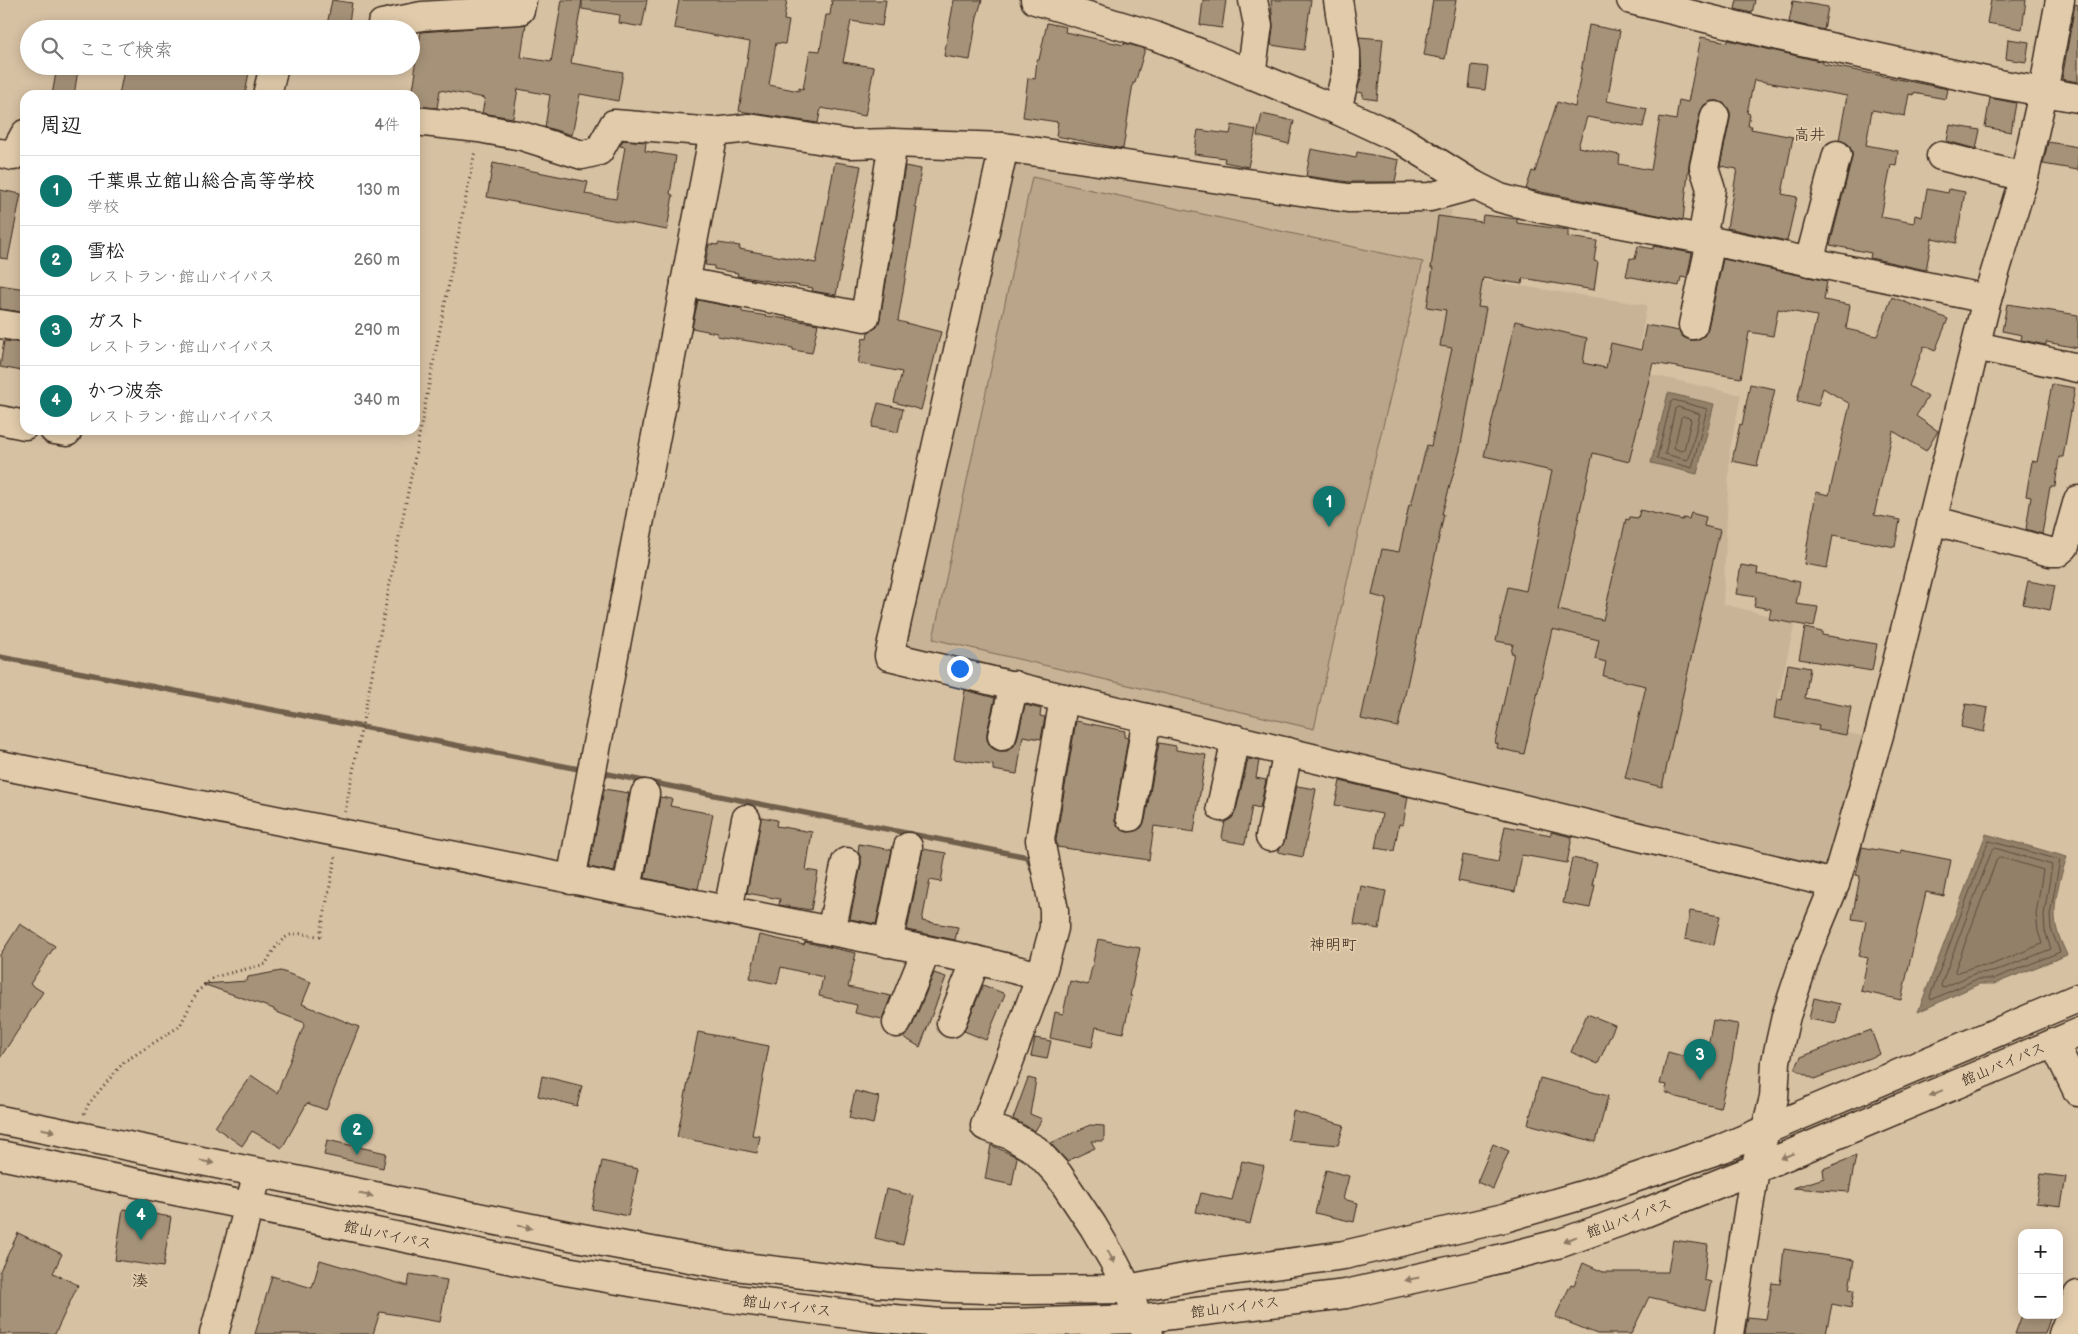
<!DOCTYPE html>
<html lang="ja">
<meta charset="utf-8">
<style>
:root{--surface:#fff;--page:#f2f2f2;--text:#222;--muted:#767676;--line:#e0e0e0;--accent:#0f766e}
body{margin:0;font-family:"Balsamiq Sans","Klee One",sans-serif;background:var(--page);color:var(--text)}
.controls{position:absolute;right:15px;bottom:15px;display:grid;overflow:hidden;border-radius:10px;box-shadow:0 2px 12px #0003}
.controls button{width:45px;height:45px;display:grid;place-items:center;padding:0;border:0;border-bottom:1px solid var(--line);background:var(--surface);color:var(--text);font:25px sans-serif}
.you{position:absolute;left:959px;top:668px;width:18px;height:18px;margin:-12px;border:4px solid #fff;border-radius:50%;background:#1a73e8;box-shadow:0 0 0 8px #1a73e833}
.badge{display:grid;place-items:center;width:32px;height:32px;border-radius:50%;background:var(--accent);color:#fff;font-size:16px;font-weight:700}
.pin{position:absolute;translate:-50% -41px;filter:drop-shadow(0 1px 2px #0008)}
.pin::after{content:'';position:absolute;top:26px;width:18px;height:15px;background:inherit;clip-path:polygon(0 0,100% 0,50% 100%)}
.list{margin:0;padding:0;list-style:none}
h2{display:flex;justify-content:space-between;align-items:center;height:65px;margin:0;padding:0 20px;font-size:21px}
h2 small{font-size:16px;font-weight:400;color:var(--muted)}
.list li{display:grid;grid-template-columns:32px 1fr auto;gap:15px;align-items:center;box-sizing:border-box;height:70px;padding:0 20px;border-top:1px solid var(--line)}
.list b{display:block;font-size:19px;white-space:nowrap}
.list p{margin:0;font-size:16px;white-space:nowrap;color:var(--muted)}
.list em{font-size:16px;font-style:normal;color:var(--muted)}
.icon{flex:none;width:28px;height:28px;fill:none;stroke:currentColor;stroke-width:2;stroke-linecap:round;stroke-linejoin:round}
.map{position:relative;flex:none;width:2078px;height:1334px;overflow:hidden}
.search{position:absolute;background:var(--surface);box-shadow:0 2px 12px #0003;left:20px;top:20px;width:400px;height:55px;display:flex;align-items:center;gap:12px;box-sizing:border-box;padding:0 18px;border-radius:28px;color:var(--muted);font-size:19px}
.panel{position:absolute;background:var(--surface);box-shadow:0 2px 12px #0003;left:20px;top:90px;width:400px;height:345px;border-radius:15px}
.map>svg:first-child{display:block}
.built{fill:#c8b396}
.green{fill:#baa58a;stroke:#7a6854}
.water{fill:#928069;stroke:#6f5e4b}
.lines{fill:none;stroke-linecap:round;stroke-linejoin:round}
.shore{stroke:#5e4c3c;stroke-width:1}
.stream{stroke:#6f5e4b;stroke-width:5.5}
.building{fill:#a69279;stroke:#3b2a1e}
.minor-casing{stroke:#3b2a1e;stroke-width:31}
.highway-casing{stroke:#3b2a1e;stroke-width:31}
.path{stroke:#3b2a1e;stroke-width:3;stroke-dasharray:1 4;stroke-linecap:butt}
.minor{stroke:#e1cbab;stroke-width:28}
.highway{stroke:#e1cbab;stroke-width:28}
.oneway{fill:#8e7a64}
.labels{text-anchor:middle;stroke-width:4;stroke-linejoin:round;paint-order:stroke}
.street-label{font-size:15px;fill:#3b2a1e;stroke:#e1cbab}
.neighbourhood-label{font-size:16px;fill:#3b2a1e;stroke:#e1cbab}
</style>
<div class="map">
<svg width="2078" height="1334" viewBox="0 0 2078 1334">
<rect width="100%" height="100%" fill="#d7c1a3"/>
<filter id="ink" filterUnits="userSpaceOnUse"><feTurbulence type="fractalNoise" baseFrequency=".02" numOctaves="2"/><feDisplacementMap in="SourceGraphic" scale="10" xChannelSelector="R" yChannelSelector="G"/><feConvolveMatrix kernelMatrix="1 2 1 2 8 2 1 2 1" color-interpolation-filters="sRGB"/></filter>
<g filter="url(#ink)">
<!-- built -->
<polygon class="built" points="1027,154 1343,203 1452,210 1440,274 1647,305 1635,371 1741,395 1730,449 1723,604 1795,622 1774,715 1866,737 1830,876 929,655 904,644 1014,164"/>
<!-- green -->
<polygon class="green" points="1032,177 1423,262 1372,471 1314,729 933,639"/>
<!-- water -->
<g class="water">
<polygon points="1668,393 1714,404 1697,474 1651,463"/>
<path d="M1986 834 2067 857C2060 878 2052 903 2056 926 2058 936 2063 946 2067 955L1994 984H1979L1918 1012Z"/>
</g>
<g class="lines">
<!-- shore -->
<g class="shore">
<polygon points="1674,400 1707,409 1692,468 1657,458 1671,402"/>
<polygon points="1678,407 1700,414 1689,458 1687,460 1665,454 1675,409"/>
<polygon points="1683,416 1689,418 1691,420 1684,450 1681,451 1674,448 1681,418"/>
<polygon points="1989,841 2060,860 2050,915 2051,929 2060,952 1993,979 1977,979 1931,1000 1930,997"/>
<polygon points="1995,848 2052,865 2044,915 2045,931 2051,949 1993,972 1976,973 1942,988 1941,985 1992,850"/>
<polygon points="2000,857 2043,870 2036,914 2038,931 2042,944 1991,965 1976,966 1956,973 1955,970 1997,859"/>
</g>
<!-- stream -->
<g class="stream">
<polyline points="0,657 584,770"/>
<polyline points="598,772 1028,857 1033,872"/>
</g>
</g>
<!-- building -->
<g class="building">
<polygon points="332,0 352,3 348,29 327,25"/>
<polygon points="562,0 582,0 571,63 623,72 618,101 580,94 572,135 545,127 550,95 518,89 513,118 482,113 485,98 440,90 437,108 415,106 415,95 412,95 416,72 414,71 421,32 526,24 521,57 551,62"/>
<polygon points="582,0 647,0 642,27 619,23 620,15 582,9"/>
<polygon points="679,0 787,0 784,20 789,21 785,44 776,43 769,85 799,91 799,88 803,89 810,50 820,51 826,15 830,15 832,0 886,0 882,26 851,21 843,62 874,67 865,116 821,108 818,123 739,111 750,42 674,28"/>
<polygon points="954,0 982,0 977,17 970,60 944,56"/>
<polygon points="1203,0 1226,0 1222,28 1200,25"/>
<polygon points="1271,0 1311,0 1304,50 1271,45 1273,27"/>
<polygon points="1433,0 1456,0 1445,59 1424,55"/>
<polygon points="1737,0 1755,0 1752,13 1735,9"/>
<polygon points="1991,0 2026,0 2022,29 1987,23"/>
<polygon points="1793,1 1828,7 1824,30 1789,22"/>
<polygon points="2075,4 2078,5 2078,82 2062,79"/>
<polygon points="1047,23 1066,27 1065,32 1124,45 1124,43 1145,49 1135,83 1133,83 1123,149 1056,136 1058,122 1023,117 1028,78 1035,79 1037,60 1039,60"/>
<polygon points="1589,25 1620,31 1607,101 1647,109 1643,127 1587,117 1578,147 1620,155 1619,164 1651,170 1660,117 1676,120 1679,100 1688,102 1701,37 1728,42 1728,40 1819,61 1823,62 1823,64 1948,89 1946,99 1913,93 1913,95 1909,94 1905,116 1872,110 1866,145 1898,151 1896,166 1891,165 1881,217 1914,223 1915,215 1922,217 1927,189 1948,193 1949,189 1965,192 1956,243 1932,238 1926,270 1870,258 1871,253 1830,245 1852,158 1852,151 1848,144 1839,140 1847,96 1754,80 1747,113 1750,114 1748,126 1752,126 1751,129 1793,137 1782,194 1797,197 1787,241 1727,228 1737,169 1720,166 1730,119 1730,112 1726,105 1718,101 1711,101 1704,105 1700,113 1689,164 1683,220 1526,189 1532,171 1535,172 1557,102 1575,107"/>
<polygon points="1359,37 1383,39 1377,100 1363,98 1363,93 1357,92 1362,73"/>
<polygon points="2008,39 2029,42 2026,62 2006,59"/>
<polygon points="1472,65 1488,67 1485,90 1469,88"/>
<polygon points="137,66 250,66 245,95 119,95 124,70 136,72"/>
<polygon points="57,67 78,70 74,95 52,95"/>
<polygon points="1990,98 2016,103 2011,132 1985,127"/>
<polygon points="1262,114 1294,121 1289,144 1257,136"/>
<polygon points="1232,125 1256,130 1248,167 1224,162 1225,158 1194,154 1198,130 1230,134"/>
<polygon points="1950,125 1980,130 1976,149 1947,141"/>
<polygon points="623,140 646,142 645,151 676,156 670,194 673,195 667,230 487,197 493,163 588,182 585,194 616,199 625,147 620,146"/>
<polygon points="2048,142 2078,147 2078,170 2043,164"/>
<polygon points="1311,149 1356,158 1357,152 1399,160 1395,182 1349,182 1306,176"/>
<polygon points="835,162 861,166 836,295 812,291 813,288 737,276 738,273 714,269 714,266 705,265 709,244 718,245 718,243 740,246 739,249 816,263"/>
<polygon points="905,166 921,169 915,207 917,208 898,321 941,332 921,410 894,402 902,372 858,363 863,338 867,339 868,332 877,327 880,319"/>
<polygon points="0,190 21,194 8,259 0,258"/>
<polygon points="1483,215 1517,219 1517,223 1568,230 1568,237 1597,241 1594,261 1598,262 1594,290 1523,278 1522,284 1483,278 1478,307 1486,308 1460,450 1442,514 1444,514 1398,727 1361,719 1387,599 1372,595 1382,549 1399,552 1409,505 1411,505 1427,445 1431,446 1452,348 1440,346 1446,310 1427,307 1433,268 1431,268 1438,216 1482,222"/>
<polygon points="1638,246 1653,249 1653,246 1692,253 1687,278 1681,277 1679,286 1626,276 1630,258 1635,259"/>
<polygon points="1723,259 1827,281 1824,300 1850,305 1846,329 1877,336 1892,297 1948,319 1935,351 1924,346 1909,386 1928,397 1916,416 1938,431 1926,451 1893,431 1874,515 1900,520 1895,547 1833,535 1827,568 1804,564 1816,492 1829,495 1850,404 1823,388 1818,406 1797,401 1817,316 1778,309 1773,336 1749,332 1741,378 1653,363 1629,462 1593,453 1558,610 1603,620 1626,519 1629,520 1630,517 1638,518 1640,510 1683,520 1683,518 1689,519 1691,513 1706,517 1704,526 1720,530 1662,787 1625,778 1646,686 1603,676 1606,662 1595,659 1599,640 1552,629 1524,754 1497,748 1498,744 1495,743 1514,653 1511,653 1513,644 1496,641 1508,587 1526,591 1552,471 1484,456 1515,321 1587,338 1583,363 1606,368 1611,343 1641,350 1646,325 1679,331 1683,337 1690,340 1697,340 1704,336 1708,328"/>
<polygon points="0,285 25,289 22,312 0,309"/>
<polygon points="698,300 742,309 742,312 818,324 812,353 793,350 793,348 717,336 717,333 692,328"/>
<polygon points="2007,304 2078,315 2078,348 2046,342 2046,345 2021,340 2022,335 2002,331"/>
<polygon points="4,341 25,343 22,371 0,367"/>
<polygon points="1750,384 1775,389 1757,466 1732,461 1740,424 1742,425"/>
<polygon points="2052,384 2075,388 2063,457 2059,457 2055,487 2050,487 2042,534 2026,529 2031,497 2026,496 2032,461 2037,462"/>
<polygon points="878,403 903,409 898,432 872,427"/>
<polygon points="1741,565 1758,568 1757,574 1800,582 1796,604 1818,607 1814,627 1769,619 1771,609 1754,606 1756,597 1736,594"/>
<polygon points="2028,581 2055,586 2050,610 2023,604"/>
<polygon points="1805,628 1822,632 1822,635 1877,644 1872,671 1799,659"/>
<polygon points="1788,664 1810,668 1805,698 1851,707 1846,735 1818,730 1819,726 1774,718 1777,699 1782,700"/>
<polygon points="965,690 995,698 987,732 987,740 991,747 998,751 1007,751 1014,746 1017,740 1025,705 1041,709 1040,716 1045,717 1041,739 1023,736 1017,774 993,770 993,765 954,759"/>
<polygon points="1966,704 1988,708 1984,732 1961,727"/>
<polygon points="1076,721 1125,731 1124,737 1128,738 1115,815 1115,822 1120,829 1127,832 1136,831 1142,827 1145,820 1159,743 1176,746 1176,750 1206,755 1194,832 1154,826 1149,860 1057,847 1056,840"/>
<polygon points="1248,759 1259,761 1256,778 1266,780 1260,808 1252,806 1245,844 1223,840 1222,837 1225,822 1232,818 1236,810"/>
<polygon points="1340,781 1408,797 1403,825 1399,824 1394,851 1375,848 1382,814 1335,805"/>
<polygon points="1297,786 1316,789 1303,857 1278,852 1285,840"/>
<polygon points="604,789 629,793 614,872 589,867"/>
<polygon points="660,797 672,799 670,806 713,814 698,889 645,878"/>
<polygon points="761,817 777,820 776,826 812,832 806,870 818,872 811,910 779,905 780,899 747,893"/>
<polygon points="1505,826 1551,835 1551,832 1572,837 1567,863 1522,855 1515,892 1458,881 1463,855 1498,862"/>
<polygon points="859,844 892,850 876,924 850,919 861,865 861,858 858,852"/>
<polygon points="1862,847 1900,854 1901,850 1951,860 1944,896 1926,892 1901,1000 1861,991 1868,958 1859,956 1866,921 1852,919 1860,876 1856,875"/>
<polygon points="923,849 946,853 941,882 930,880 922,921 958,927 955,940 907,930"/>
<polygon points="1572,858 1597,863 1592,885 1595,885 1590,908 1563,903"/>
<polygon points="1361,886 1386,891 1379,929 1354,924"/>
<polygon points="1690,911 1720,916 1714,945 1685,939"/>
<polygon points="20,924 55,946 30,984 43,992 0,1058 0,955"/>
<polygon points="760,935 804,945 805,942 856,953 848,987 891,996 882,1019 855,1013 857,1005 819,996 823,977 781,967 777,984 750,978"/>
<polygon points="1098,939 1140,948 1130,996 1132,996 1123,1033 1096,1027 1092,1047 1050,1038 1055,1012 1063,1014 1070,981 1088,985"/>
<polygon points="281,971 311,982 302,1004 359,1027 326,1110 307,1103 282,1148 252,1131 242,1146 215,1127 251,1075 277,1093 305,1023 274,1011 274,1009 203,984 247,981 248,977"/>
<polygon points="934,973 946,977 920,1047 903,1037 911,1029"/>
<polygon points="983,985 1005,994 986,1040 964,1031"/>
<polygon points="1814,998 1840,1004 1836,1024 1809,1019"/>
<polygon points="1587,1014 1615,1025 1598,1064 1571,1052"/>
<polygon points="1713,1020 1738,1024 1732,1060 1720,1108 1676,1097 1665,1092 1667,1085 1660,1084 1668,1052 1705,1062"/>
<polygon points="1871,1030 1880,1054 1814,1079 1795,1069 1801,1057"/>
<polygon points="698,1032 769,1046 752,1135 760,1136 757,1153 677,1137"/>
<polygon points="1035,1038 1051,1041 1047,1059 1031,1056"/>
<polygon points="542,1076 582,1086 577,1106 538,1096"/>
<polygon points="1028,1078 1036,1080 1030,1114 1042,1119 1035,1131 1013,1119"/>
<polygon points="1540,1078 1608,1096 1596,1142 1528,1124"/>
<polygon points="855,1091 879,1097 873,1124 849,1118"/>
<polygon points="1293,1111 1344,1125 1338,1145 1288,1140"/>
<polygon points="1090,1125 1104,1126 1104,1141 1091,1141 1095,1148 1067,1161 1052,1145 1051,1143"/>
<polygon points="327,1140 386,1153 383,1168 324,1155"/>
<polygon points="1493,1144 1509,1151 1493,1189 1477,1182"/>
<polygon points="991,1145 1017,1157 1012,1185 985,1179"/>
<polygon points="1856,1156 1849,1192 1793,1188 1824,1178 1823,1169"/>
<polygon points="602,1161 638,1169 628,1216 592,1209"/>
<polygon points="1242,1161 1264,1166 1250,1224 1196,1212 1201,1193 1232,1200"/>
<polygon points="1326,1170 1349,1176 1343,1199 1358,1203 1354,1222 1315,1213"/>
<polygon points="2041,1174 2066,1177 2061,1206 2036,1203"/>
<polygon points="886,1189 914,1196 903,1245 875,1238"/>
<polygon points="123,1209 171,1217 163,1267 115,1260"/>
<polygon points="18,1233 62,1254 53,1273 78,1285 55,1334 0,1334 0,1271"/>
<polygon points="1673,1240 1708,1245 1704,1280 1711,1282 1705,1310 1649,1297 1631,1334 1597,1334 1555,1317 1571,1284 1574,1285 1583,1263 1603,1272 1668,1272"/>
<polygon points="1784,1249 1854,1260 1849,1289 1854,1290 1851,1308 1832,1304 1826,1334 1745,1334 1748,1317 1766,1319 1772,1283 1780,1284"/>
<polygon points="320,1260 408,1286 410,1274 447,1280 440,1322 380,1312 373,1334 255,1334 272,1276 312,1288"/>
<polygon points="2022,1315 2051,1315 2045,1334 2015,1334"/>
</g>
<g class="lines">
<defs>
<g id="minor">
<polyline points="1035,0 1155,36 1200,53 1337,110 1402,140 1474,185 1500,198 1538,208 1702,239 1987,299"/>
<polyline points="1631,0 1779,36 1999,84 2078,98"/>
<polyline points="382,24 422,16 520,10 522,0"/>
<polyline points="1251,75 1258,25 1253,0"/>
<polyline points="267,95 274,66"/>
<polyline points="1337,110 1346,73 1346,52 1338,0"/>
<polyline points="415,121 479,128 522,136 582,155 599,151 614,124 714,132 749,128 849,144 893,143 1004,147 1348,198 1430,197 1474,185"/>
<polyline points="1004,147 889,656 1835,884"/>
<polyline points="0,153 13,156 25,134"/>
<polyline points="1941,156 2024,177"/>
<polyline points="1702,239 1711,189 1704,167 1715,116"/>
<polyline points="1809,262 1837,155"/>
<polyline points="685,282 865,317 893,143"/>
<polyline points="0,324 25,328"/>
<polyline points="1693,325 1711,241"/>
<polyline points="1976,346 2078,368"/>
<polyline points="0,420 25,425"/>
<polyline points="54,430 67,432"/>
<polyline points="1932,520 2050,552 2058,552 2065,546 2078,500"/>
<polyline points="1064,698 1040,840 1054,910 1054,928 1041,976 985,1126 1010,1135 1036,1150 1058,1174 1093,1226 1113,1260 1128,1289 1138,1319 1149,1334"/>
<polyline points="1002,736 1014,685"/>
<polyline points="0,765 976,960 1041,976"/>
<polyline points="1221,807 1236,739"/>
<polyline points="1130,817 1147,718"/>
<polyline points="1270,837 1288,752"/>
<polyline points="571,880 714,132"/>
<polyline points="627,889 645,794"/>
<polyline points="728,910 746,819"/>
<polyline points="831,931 846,862"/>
<polyline points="888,943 908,847"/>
<polyline points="897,1023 926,951"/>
<polyline points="951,1023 976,960"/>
<polyline points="2054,1043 2078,1092"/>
<polyline points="214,1334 258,1173"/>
<polyline points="1729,1334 1755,1169 1774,1098 1776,1061 1786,1016 1809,947 1835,884 1879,735 1987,299 2024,177 2043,93 2060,0"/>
<polyline points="2063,1334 2078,1295"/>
</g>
<g id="highway">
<polyline points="0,1120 571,1236 727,1265 878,1283 952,1288 1024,1290 1128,1289 1195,1276 1344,1255 1504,1218 1593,1192 1723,1148 2078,998"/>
<polyline points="0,1155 566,1271 712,1296 871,1317 941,1323 1010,1323 1138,1319 1346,1294 1475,1265 1561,1243 1642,1214 1755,1169 2078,1033"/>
</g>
</defs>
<!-- minor casing -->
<use href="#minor" class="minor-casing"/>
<!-- highway casing -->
<use href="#highway" class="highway-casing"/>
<!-- path -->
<g class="path">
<polyline points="345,812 475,151"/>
<path d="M84 1114 89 1103 124 1062 180 1026 197 992 214 977 266 964C271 953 282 934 296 934 304 933 312 936 320 936L336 855"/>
</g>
<!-- minor -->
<use href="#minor" class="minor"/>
<!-- highway -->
<use href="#highway" class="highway"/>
</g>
<!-- one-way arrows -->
<defs><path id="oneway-solid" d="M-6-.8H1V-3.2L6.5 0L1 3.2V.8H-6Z" transform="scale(1.25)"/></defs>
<g class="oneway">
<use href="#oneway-solid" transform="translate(1936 1093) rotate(157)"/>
<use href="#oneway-solid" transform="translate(48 1130) rotate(12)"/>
<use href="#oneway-solid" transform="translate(1787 1156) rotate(157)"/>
<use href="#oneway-solid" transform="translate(207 1162) rotate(11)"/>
<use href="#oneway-solid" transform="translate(366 1195) rotate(12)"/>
<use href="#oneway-solid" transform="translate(525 1227) rotate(12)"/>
<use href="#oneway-solid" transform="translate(1570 1239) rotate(160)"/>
<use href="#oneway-solid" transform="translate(1111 1257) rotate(60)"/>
<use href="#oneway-solid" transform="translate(1412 1279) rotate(168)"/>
</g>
</g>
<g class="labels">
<!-- street labels -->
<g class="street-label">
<text transform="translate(2003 1064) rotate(-23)" y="5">館山バイパス</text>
<text transform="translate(1629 1218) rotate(-20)" y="5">館山バイパス</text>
<text transform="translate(388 1235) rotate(12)" y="5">館山バイパス</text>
<text transform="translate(787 1306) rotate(7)" y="5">館山バイパス</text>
<text transform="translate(1235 1307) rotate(-7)" y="5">館山バイパス</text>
</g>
<!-- neighbourhood labels -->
<g class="neighbourhood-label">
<text x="1810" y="140">高井</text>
<text x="1333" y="950">神明町</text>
<text x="140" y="1286">湊</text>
</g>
</g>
</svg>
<div class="controls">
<button>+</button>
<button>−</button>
</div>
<div class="you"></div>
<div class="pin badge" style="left:1329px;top:527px">1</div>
<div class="pin badge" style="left:357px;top:1155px">2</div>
<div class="pin badge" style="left:1700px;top:1080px">3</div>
<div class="pin badge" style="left:141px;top:1240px">4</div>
<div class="search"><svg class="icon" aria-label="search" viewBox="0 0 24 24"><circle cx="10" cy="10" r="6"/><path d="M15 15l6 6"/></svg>ここで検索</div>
<section class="panel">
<h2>周辺<small>4件</small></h2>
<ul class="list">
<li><span class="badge">1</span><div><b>千葉県立館山総合高等学校</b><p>学校</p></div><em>130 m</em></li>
<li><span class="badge">2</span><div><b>雪松</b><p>レストラン · 館山バイパス</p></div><em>260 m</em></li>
<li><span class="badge">3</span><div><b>ガスト</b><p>レストラン · 館山バイパス</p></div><em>290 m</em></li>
<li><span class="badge">4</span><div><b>かつ波奈</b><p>レストラン · 館山バイパス</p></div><em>340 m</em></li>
</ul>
</section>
</div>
